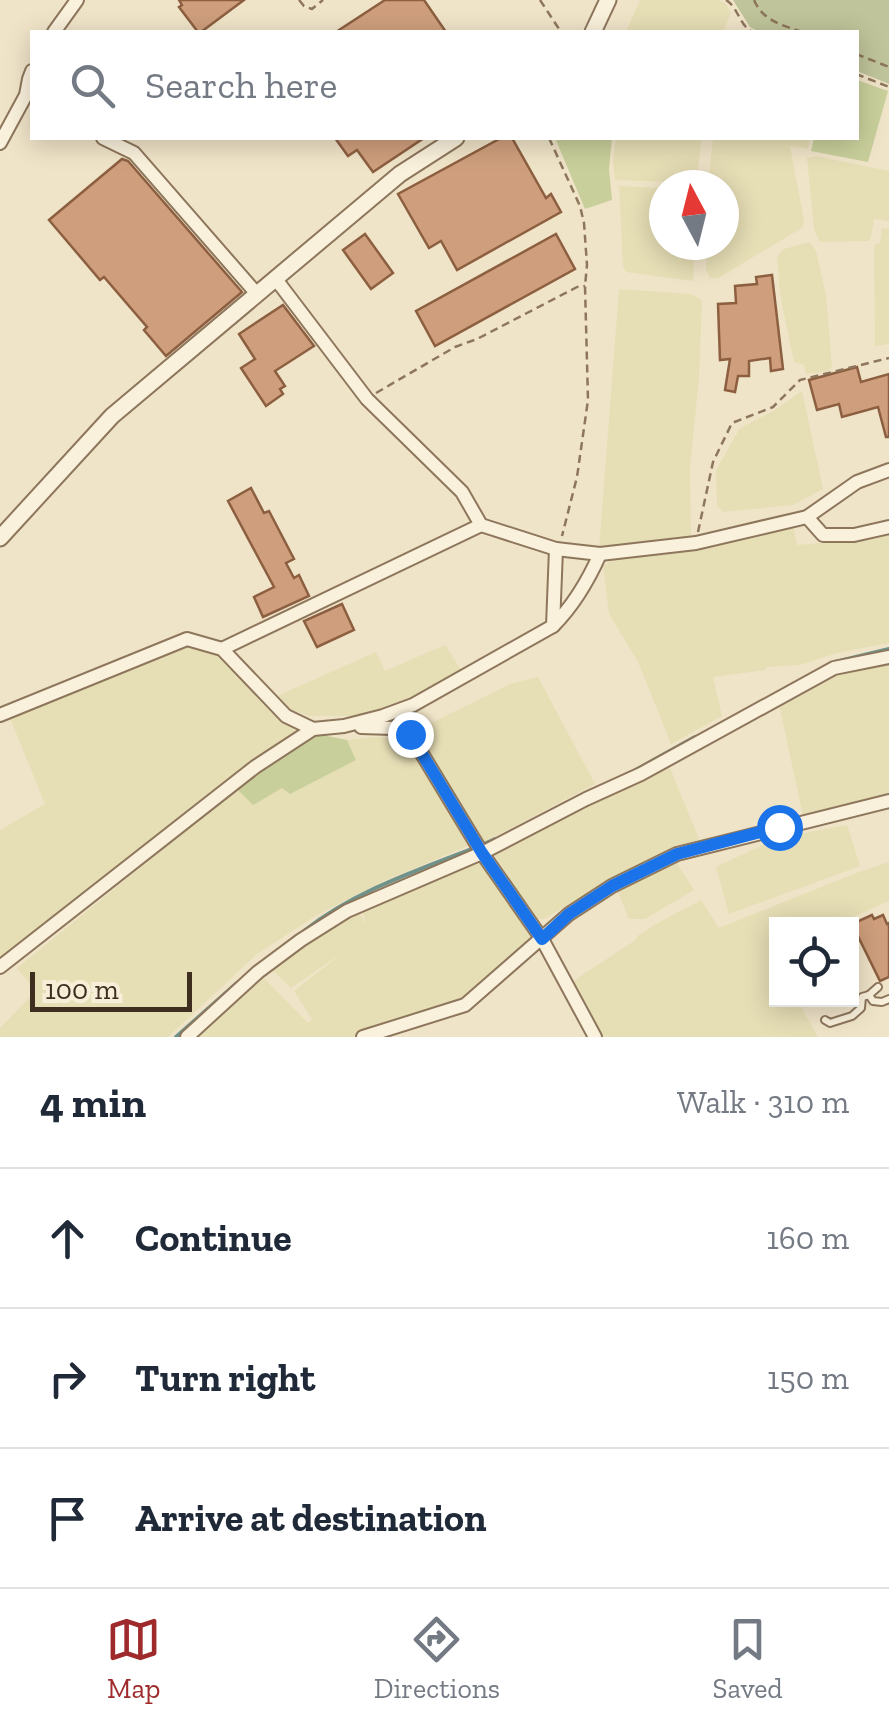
<!DOCTYPE html>
<meta charset="utf-8">
<style>
:root{--surface:#fff;--page:#f6f6f7;--text:#1f2937;--muted:#747a83;--line:#e0e1e3;--accent:#9e2a2b}
body{margin:0;font-family:"Zilla Slab",serif;background:var(--page);color:var(--text)}
.controls{position:absolute;right:30px;bottom:30px;display:grid;overflow:hidden;border-radius:0px;box-shadow:0 5px 25px #0003}
.controls button{width:90px;height:90px;display:grid;place-items:center;padding:0;border:0;border-bottom:2px solid var(--line);background:var(--surface);color:var(--text);font:50px sans-serif}
.compass{position:absolute;left:649px;top:170px;width:90px;height:90px;border-radius:50%;background:var(--surface);box-shadow:0 5px 25px #0003;rotate:353deg}
.scale{position:absolute;left:30px;bottom:25px;width:162px;box-sizing:border-box;padding-left:10px;border:5px solid #3d2e20;border-top:0;font-size:28px;line-height:35px;white-space:nowrap;color:#3d2e20;-webkit-text-stroke:8px #f7eed8;paint-order:stroke}
.stop{position:absolute;width:30px;height:30px;margin:-22px;border:8px solid #1a73e8;border-radius:50%;background:#fff}
.stop.end{background:#1a73e8;border-color:#fff;box-shadow:0 2px 10px #0008}
.list{margin:0;padding:0;list-style:none}
h2{display:flex;justify-content:space-between;align-items:center;height:130px;margin:0;padding:0 40px;font-size:42px}
h2 small{font-size:32px;font-weight:400;color:var(--muted)}
.list li{display:grid;grid-template-columns:65px 1fr auto;gap:30px;align-items:center;box-sizing:border-box;height:140px;padding:0 40px;border-top:2px solid var(--line)}
.list b{display:block;font-size:38px;white-space:nowrap}
.list em{font-size:32px;font-style:normal;color:var(--muted)}
.icon{flex:none;width:55px;height:55px;fill:none;stroke:currentColor;stroke-width:2;stroke-linecap:round;stroke-linejoin:round}
.map{position:relative;flex:none;width:889px;height:1037px;overflow:hidden}
.search{position:absolute;background:var(--surface);box-shadow:0 5px 25px #0003;left:30px;right:30px;top:30px;height:110px;display:flex;align-items:center;gap:25px;box-sizing:border-box;padding:0 35px;border-radius:0px;color:var(--muted);font-size:38px}
.sheet{height:550px;background:var(--surface)}
nav{display:flex;justify-content:space-around;align-items:center;box-sizing:border-box;height:140px;border-top:2px solid var(--line);background:var(--surface);font-size:28px;color:var(--muted)}
nav a{display:grid;justify-items:center;gap:5px}
nav .on{color:var(--accent)}
.map>svg:first-child{display:block}
.farmland{fill:#e6deb5}
.green{fill:#c9cf9b}
.cemetery{fill:#bfc49a}
.lines{fill:none;stroke-linecap:round;stroke-linejoin:round}
.stream{stroke:#6f938a;stroke-width:4}
.building{fill:#cf9f7d;stroke:#8d5f41;stroke-width:2.5}
.service-casing{stroke:#8d765c;stroke-width:10}
.minor-casing{stroke:#8d765c;stroke-width:16}
.tertiary-casing{stroke:#8d765c;stroke-width:19}
.path{stroke:#8d765c;stroke-width:2.5;stroke-dasharray:8 5;stroke-linecap:butt}
.service{stroke:#faf1dc;stroke-width:6}
.minor{stroke:#faf1dc;stroke-width:12}
.tertiary{stroke:#faf1dc;stroke-width:15}
.route{stroke:#1a73e8;stroke-width:12}
</style>
<div class="map">
<svg width="889" height="1037" viewBox="0 0 889 1037">
<rect width="100%" height="100%" fill="#f0e4c8"/>
<!-- farmland -->
<g class="farmland">
<polygon points="640,0 718,0 726,4 731,13 723,32 626,32"/>
<polygon points="616,138 702,138 696,183 615,180 613,161"/>
<polygon points="713,138 810,138 808,149 790,146 804,221 802,228 718,278 710,278 706,270 707,245 724,245 724,185 708,185"/>
<polygon points="816,156 889,171 889,221 874,219 871,238 868,241 820,242 814,229 807,158"/>
<polygon points="619,186 664,188 664,245 695,245 693,281 626,272 623,266"/>
<polygon points="882,228 889,229 889,344 875,346 874,245 880,243"/>
<polygon points="809,242 816,251 826,295 832,367 827,371 806,374 804,365 794,362 780,294 777,257 784,249"/>
<polygon points="619,289 691,294 702,300 699,378 690,467 691,539 599,549"/>
<polygon points="802,391 823,489 793,505 723,512 717,506 716,470 740,428 775,410"/>
<polygon points="793,526 797,545 864,539 889,531 889,643 837,653 800,665 766,667 766,670 713,677 722,716 671,744 638,662 609,614 603,566 619,555"/>
<polygon points="187,639 222,649 308,732 0,965 0,830 45,804 10,718"/>
<polygon points="445,645 461,670 412,701 355,716 309,716 287,708 277,696 376,652 385,671"/>
<polygon points="889,663 889,794 803,816 779,704 842,670"/>
<polygon points="538,677 595,784 482,843 415,731 510,684"/>
<polygon points="376,737 393,738 408,746 470,845 384,881 317,915 257,954 168,1037 0,1037 0,1028 36,991 17,968 237,789 282,787 356,759 347,740"/>
<polygon points="668,763 699,839 616,877 544,919 536,919 494,854"/>
<polygon points="847,825 860,866 729,914 716,867 778,838"/>
<polygon points="480,858 539,939 465,1002 354,1037 190,1037 258,972 308,1023 312,1019 294,991 342,953 291,988 269,967 357,909 367,926 361,909"/>
<polygon points="676,862 694,890 645,919 629,919 618,892"/>
<polygon points="889,862 889,901 837,924 776,924 776,951 771,954 776,963 776,999 797,1000 818,1037 597,1037 570,983 637,939 637,936 656,924 701,900 719,928 859,872"/>
</g>
<!-- green -->
<g class="green">
<polygon points="857,80 888,91 868,162 811,151 814,138 856,138"/>
<polygon points="555,138 612,138 609,169 612,200 585,209"/>
<polygon points="308,732 347,740 356,760 290,794 282,788 253,805 237,789"/>
</g>
<!-- cemetery -->
<polygon class="cemetery" points="733,0 889,0 889,84 857,71 856,32 759,32 750,27"/>
<g class="lines">
<!-- stream -->
<g class="stream">
<polyline points="835,662 889,649"/>
<polyline points="625,776 695,737"/>
<polyline points="484,844 495,839"/>
<path d="M304 931C353 892 415 871 474 848"/>
<polyline points="176,1037 237,983"/>
</g>
</g>
<!-- building -->
<g class="building">
<polygon points="179,0 244,0 201,32 198,32 179,7 182,5"/>
<polygon points="385,0 424,0 446,32 336,32"/>
<polygon points="335,138 424,138 373,172 357,150 348,156"/>
<polygon points="501,138 512,138 546,198 551,194 561,212 457,270 441,241 429,248 398,194"/>
<polygon points="122,159 128,161 242,292 166,356 144,330 147,327 104,277 100,280 49,220"/>
<polygon points="365,234 393,273 371,289 343,250"/>
<polygon points="556,234 575,269 435,346 416,311"/>
<polygon points="772,275 783,369 771,371 770,358 749,361 749,376 738,376 735,392 725,390 730,359 720,360 718,304 736,303 735,286 757,284 756,277"/>
<polygon points="283,305 314,346 275,371 285,386 280,389 283,394 266,406 241,368 255,359 239,334"/>
<polygon points="857,367 861,382 889,374 889,437 886,437 878,407 842,417 839,404 817,410 809,380"/>
<polygon points="251,488 264,513 269,511 294,559 286,563 294,578 299,575 309,596 263,617 254,597 274,587 228,501"/>
<polygon points="342,604 354,630 317,647 304,621"/>
<polygon points="872,915 874,919 883,915 887,924 889,923 889,977 880,981 852,924"/>
</g>
<g class="lines">
<defs>
<g id="service">
<polyline points="878,987 869,995 873,1001 882,1002 889,999"/>
<polyline points="825,1020 830,1023 852,1016 861,1008 862,997 869,995"/>
</g>
<g id="minor">
<polyline points="54,32 77,0"/>
<polyline points="103,138 134,153 257,294"/>
<polyline points="0,143 26,95 29,79 32,71"/>
<polyline points="275,278 367,399 462,492 481,525 556,549 600,554 696,543 807,517 857,482 889,470"/>
<polyline points="807,517 823,535 854,535 889,527"/>
<path d="M553 626C574 605 588 581 600 554"/>
<polyline points="222,649 481,525"/>
<polyline points="0,715 187,639 222,649 286,716 313,729"/>
<polyline points="361,727 393,728 410,734 482,853 542,939 595,1037"/>
<polyline points="0,967 255,767 313,729 344,726 383,716 413,705 553,626 556,549"/>
<polyline points="187,1037 258,972 301,940 347,911 482,853 586,799 641,774 834,668 889,657"/>
<polyline points="363,1037 465,1005 569,914 612,886 677,854 889,801"/>
</g>
<g id="tertiary">
<polyline points="593,32 608,0"/>
<polyline points="0,538 112,416 400,174 456,138"/>
</g>
</defs>
<!-- service casing -->
<use href="#service" class="service-casing"/>
<!-- minor casing -->
<use href="#minor" class="minor-casing"/>
<!-- tertiary casing -->
<use href="#tertiary" class="tertiary-casing"/>
<!-- path -->
<g class="path">
<polyline points="299,0 304,6 312,9 323,0"/>
<polyline points="540,0 561,32"/>
<path d="M726 0C739 8 739 26 753 32"/>
<path d="M754 0C763 21 782 25 802 32"/>
<polyline points="856,54 889,67"/>
<polyline points="856,74 889,87"/>
<polyline points="549,138 580,206 584,223 587,265 585,286 588,400 577,477 562,536"/>
<polyline points="376,393 455,347 477,339 577,287 585,286"/>
<polyline points="698,532 713,462 732,423 773,407 800,380 889,358"/>
</g>
<!-- service -->
<use href="#service" class="service"/>
<!-- minor -->
<use href="#minor" class="minor"/>
<!-- tertiary -->
<use href="#tertiary" class="tertiary"/>
</g>
<g class="lines">
<!-- route -->
<polyline class="route" points="410,734 482,853 542,939 569,914 612,886 677,854 779,827"/>
</g>
</svg>
<div class="controls">
<button><svg class="icon" aria-label="locate" viewBox="0 0 24 24"><circle cx="12" cy="12" r="6"/><path d="M12 2v4M12 18v4M2 12h4M18 12h4"/></svg></button>
</div>
<svg class="compass" viewBox="-18 -18 36 36"><path d="M0-13l5 13h-10z" fill="#e53935"/><path d="M0 13l5-13h-10z" fill="#747a83"/></svg>
<div class="scale">100 m</div>
<div class="stop" style="left:779px;top:827px"></div>
<div class="stop end" style="left:410px;top:734px"></div>
<div class="search"><svg class="icon" aria-label="search" viewBox="0 0 24 24"><circle cx="10" cy="10" r="6"/><path d="M15 15l6 6"/></svg>Search here</div>
</div>
<section class="sheet">
<h2>4 min<small>Walk · 310 m</small></h2>
<ul class="list">
<li><svg class="icon" aria-label="ahead" viewBox="0 0 24 24"><path d="M12 20V5M6 11l6-6 6 6"/></svg><div><b>Continue</b></div><em>160 m</em></li>
<li><svg class="icon" aria-label="right" viewBox="0 0 24 24"><path d="M7 20v-9h11M14 6l5 5-5 5"/></svg><div><b>Turn right</b></div><em>150 m</em></li>
<li><svg class="icon" aria-label="arrive" viewBox="0 0 24 24"><path d="M6 21V4h12l-3 4 3 4H6"/></svg><div><b>Arrive at destination</b></div></li>
</ul>
</section>
<nav>
<a class="on"><svg class="icon" aria-label="map" viewBox="0 0 24 24"><path d="M3 6l6-2 6 2 6-2v14l-6 2-6-2-6 2zM9 4v14M15 6v14"/></svg>Map</a>
<a><svg class="icon" aria-label="directions" viewBox="0 0 24 24"><path d="M12 3l9 9-9 9-9-9zM9 14v-3h6M13 9l2 2-2 2"/></svg>Directions</a>
<a><svg class="icon" aria-label="saved" viewBox="0 0 24 24"><path d="M7 4h10v16l-5-4-5 4z"/></svg>Saved</a>
</nav>
